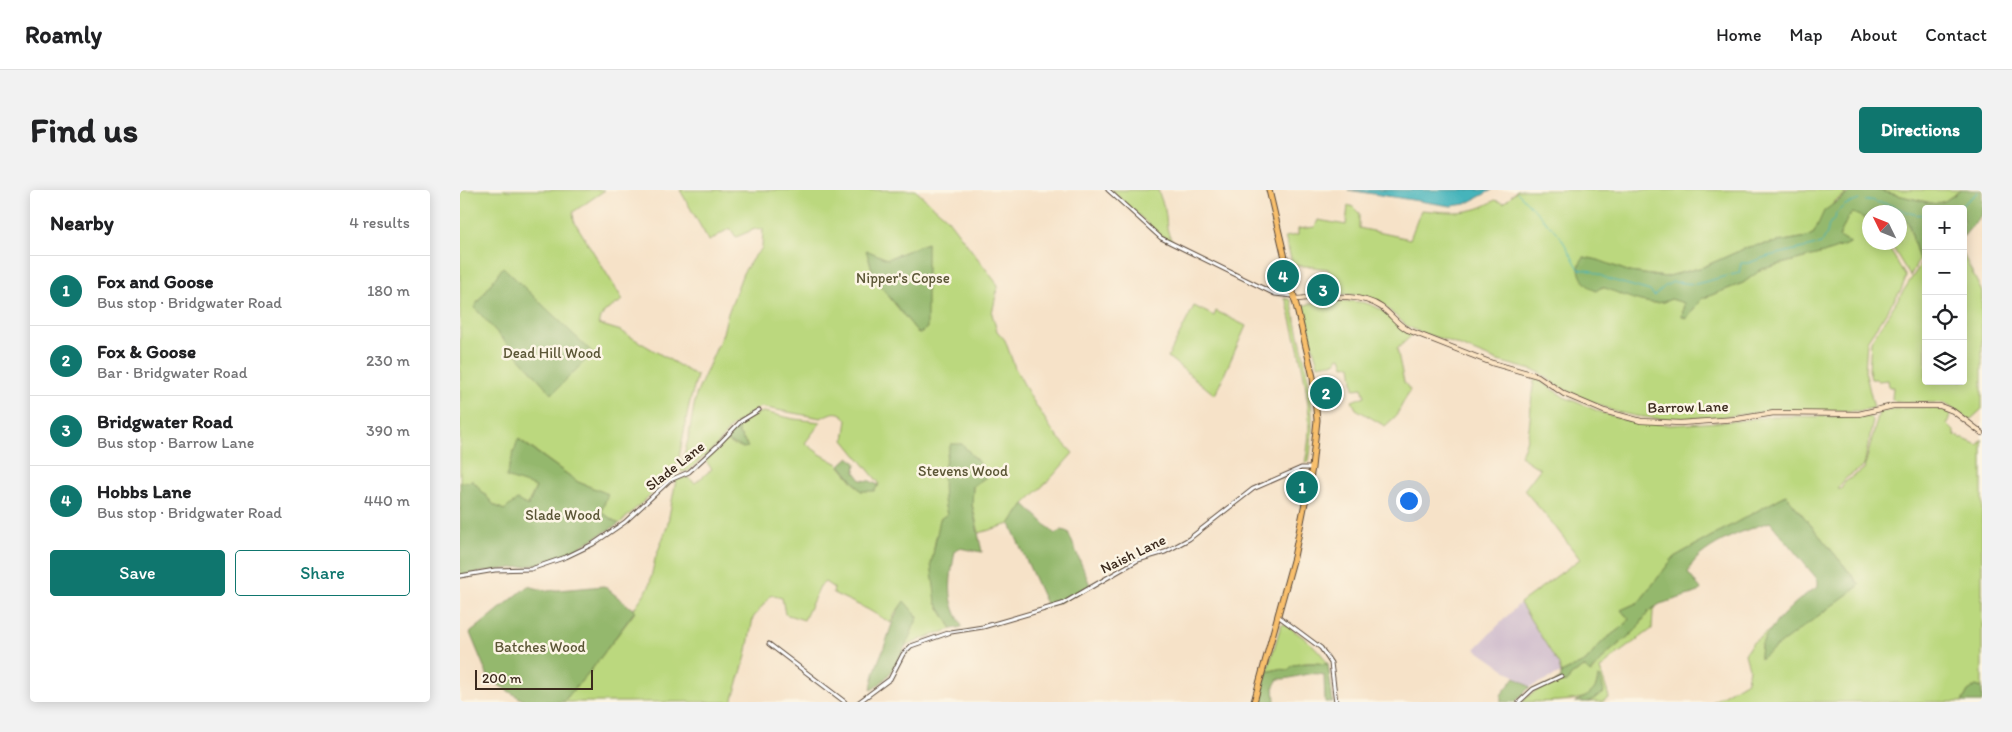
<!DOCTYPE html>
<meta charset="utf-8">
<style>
:root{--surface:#fff;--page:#f2f2f2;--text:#202124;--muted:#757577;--line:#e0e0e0;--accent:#0f766e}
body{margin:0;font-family:Itim,sans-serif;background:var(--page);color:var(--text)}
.controls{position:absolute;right:15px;top:15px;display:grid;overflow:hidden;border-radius:5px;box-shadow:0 2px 12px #0003}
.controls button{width:45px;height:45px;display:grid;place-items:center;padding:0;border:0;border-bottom:1px solid var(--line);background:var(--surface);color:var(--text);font:25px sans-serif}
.compass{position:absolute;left:1402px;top:15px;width:45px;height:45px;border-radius:50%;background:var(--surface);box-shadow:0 2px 12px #0003;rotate:313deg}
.scale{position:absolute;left:15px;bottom:12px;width:118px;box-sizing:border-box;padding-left:5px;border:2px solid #3b2a1e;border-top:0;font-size:14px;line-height:18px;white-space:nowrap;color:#3b2a1e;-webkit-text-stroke:4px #fcf5e5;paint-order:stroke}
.you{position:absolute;left:948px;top:310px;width:18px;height:18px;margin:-12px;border:4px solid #fff;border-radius:50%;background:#1a73e8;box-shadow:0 0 0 8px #1a73e833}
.badge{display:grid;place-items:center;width:32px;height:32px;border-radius:50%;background:var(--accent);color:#fff;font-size:16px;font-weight:700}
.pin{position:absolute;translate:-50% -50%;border:2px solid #fff;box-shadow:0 1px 5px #0006}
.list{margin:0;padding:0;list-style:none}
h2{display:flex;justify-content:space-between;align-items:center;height:65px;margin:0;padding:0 20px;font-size:21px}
h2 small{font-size:16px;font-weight:400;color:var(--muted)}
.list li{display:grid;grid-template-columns:32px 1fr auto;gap:15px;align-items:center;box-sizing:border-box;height:70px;padding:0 20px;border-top:1px solid var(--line)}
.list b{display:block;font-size:19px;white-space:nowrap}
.list p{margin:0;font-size:16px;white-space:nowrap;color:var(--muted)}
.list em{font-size:16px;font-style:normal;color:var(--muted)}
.actions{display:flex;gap:10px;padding:15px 20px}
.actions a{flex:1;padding:11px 0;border:1px solid var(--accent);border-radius:5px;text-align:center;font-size:18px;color:var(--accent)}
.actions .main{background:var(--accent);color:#fff}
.icon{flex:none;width:28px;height:28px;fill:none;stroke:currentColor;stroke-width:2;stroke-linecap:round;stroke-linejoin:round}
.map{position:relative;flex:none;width:1522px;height:512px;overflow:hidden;border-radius:5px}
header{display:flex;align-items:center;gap:30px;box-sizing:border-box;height:70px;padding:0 25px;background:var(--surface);border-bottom:1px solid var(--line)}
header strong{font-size:24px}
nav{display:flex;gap:28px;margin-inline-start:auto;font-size:18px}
.intro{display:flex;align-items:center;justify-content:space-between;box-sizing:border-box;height:120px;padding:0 30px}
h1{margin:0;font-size:35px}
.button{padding:12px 22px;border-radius:5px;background:var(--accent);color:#fff;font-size:18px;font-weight:700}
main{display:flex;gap:30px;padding:0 30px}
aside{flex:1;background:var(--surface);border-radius:5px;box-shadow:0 2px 12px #0003}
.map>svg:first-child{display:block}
.industrial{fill:#d0bdcd}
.green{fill:#bbd87e;stroke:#7b814e;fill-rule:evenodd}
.forest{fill:#94b86d;stroke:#687146}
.water{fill:#44b4bb;stroke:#406f6c}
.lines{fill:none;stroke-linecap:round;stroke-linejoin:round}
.stream{stroke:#44b4bb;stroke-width:1}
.minor-casing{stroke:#574638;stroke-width:5}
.secondary-casing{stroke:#574638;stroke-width:6}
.trunk-casing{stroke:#574638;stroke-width:7}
.minor{stroke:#fff;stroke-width:3}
.secondary{stroke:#fce5c4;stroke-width:4.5}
.trunk{stroke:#f8bf6c;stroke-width:5}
.labels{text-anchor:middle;stroke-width:5;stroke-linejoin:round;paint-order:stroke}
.park-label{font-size:15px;fill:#5b5636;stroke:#fcf5e5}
.street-label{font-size:15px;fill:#3b2a1e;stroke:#fcf5e5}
</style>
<header>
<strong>Roamly</strong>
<nav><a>Home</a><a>Map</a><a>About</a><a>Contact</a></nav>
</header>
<div class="intro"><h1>Find us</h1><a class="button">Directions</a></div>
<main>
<aside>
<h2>Nearby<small>4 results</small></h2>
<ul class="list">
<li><span class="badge">1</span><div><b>Fox and Goose</b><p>Bus stop · Bridgwater Road</p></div><em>180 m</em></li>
<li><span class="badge">2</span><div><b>Fox &amp; Goose</b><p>Bar · Bridgwater Road</p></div><em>230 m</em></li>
<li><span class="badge">3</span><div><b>Bridgwater Road</b><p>Bus stop · Barrow Lane</p></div><em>390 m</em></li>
<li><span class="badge">4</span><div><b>Hobbs Lane</b><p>Bus stop · Bridgwater Road</p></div><em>440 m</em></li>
</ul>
<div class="actions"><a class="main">Save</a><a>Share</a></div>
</aside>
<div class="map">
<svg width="1522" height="512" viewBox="0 0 1522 512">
<rect width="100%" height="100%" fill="#fcf5e5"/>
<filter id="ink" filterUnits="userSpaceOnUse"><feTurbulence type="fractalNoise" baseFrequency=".02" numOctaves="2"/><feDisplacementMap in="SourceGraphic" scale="10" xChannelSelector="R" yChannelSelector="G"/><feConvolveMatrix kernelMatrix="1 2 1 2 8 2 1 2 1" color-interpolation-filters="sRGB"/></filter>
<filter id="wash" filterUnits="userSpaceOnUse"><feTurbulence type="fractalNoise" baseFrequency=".0096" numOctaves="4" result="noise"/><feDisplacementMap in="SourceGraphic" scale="20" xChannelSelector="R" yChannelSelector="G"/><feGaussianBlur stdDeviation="1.12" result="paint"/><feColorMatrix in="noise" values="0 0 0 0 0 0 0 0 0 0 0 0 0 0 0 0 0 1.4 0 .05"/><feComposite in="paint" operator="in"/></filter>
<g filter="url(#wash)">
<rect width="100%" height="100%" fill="#f6e2c8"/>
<!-- industrial -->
<polygon class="industrial" points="1060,413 1099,475 1101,483 1070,497 1015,459"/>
<!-- green -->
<g class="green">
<polygon points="0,0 145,0 113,22 114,31 163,110 144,122 138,134 161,141 237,186 229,215 218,273 215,282 159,334 141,322 148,304 118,292 59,249 76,297 67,316 44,320 34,315 13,291 0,293"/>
<path d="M220 0H455L487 28 538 95 532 124 537 141 545 150 555 178 572 209 594 243 613 263 592 287 564 314 550 334 519 343 512 314 513 296 526 287 527 282 502 254C492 278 478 298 487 324L476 347 474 358 476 413 492 439 462 449 444 457 458 427 444 412 435 423 431 433 407 419 373 403 374 398 365 392 360 396 344 430 325 424 322 408 311 405 293 428 286 466 272 512H103L132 479 175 422 173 420 189 397 195 369 207 337 216 290 227 287 235 293 252 279 244 269 265 250 274 255 287 254 279 244 278 235 298 223 304 222 334 229 361 232 345 253 360 264 378 274 401 301 418 297 419 293 384 250 387 230C380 219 371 222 361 228L300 217 271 237 257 255 228 281 222 282 220 280 228 250 236 205 263 143 267 126 283 83 293 68 302 58 303 39H295L276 47 270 38 249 51ZM467 53 459 144 415 89 407 61 427 69Z"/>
<path d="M651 0H698C700 7 703 13 705 20 708 35 704 37 713 52L700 45Z"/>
<path d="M1057 0H1381L1386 4 1374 12 1354 43 1347 47 1288 57 1243 77 1205 87 1170 82 1138 70 1124 67C1113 80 1123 89 1133 99 1159 91 1182 124 1211 109L1225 113 1222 121 1227 128 1241 109 1283 93 1302 79 1363 63 1390 53 1379 47 1388 26 1393 23C1411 29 1409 34 1410 52L1426 53 1446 87 1441 100 1407 151 1405 181 1414 218 1398 221H1309L1261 227 1200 229 1175 226 1153 221 1099 197 1079 182 1038 171 988 151 959 142 947 136 921 113 911 109 896 105 877 104 868 79 846 76H833L825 47 838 45V39L855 37 858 30 886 35 888 15 893 17 899 23V38L950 49 961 20C988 22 1011 26 1035 10L1044 13Z"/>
<polygon points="1416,0 1501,0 1485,11 1475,14"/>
<polygon points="1440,29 1448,31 1459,70 1450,86 1430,53 1440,52"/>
<polygon points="1503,64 1522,102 1522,219 1510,230 1484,213 1435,212 1432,209 1433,197 1429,197 1428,190 1418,191 1416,189 1411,189 1409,180 1411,151 1466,66 1466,191 1503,191"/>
<path d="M824 108 831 110C843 166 859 213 849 272L845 273C857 219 839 165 827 112Z"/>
<path d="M863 111C883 112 904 108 921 120 932 128 939 139 952 145L937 159 944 192 950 200 936 226 925 236 896 219 892 211 905 206 902 198 894 199 891 175 884 176 881 167 877 168V172L858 175 841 116Z"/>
<polygon points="734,116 754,126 756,121 786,136 755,205 708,167"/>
<path d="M1075 187 1104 207 1143 223 1168 231 1188 233 1210 235 1277 231 1312 226 1410 227 1413 230 1404 276 1386 288 1377 299H1381L1385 292 1404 279 1419 222C1440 217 1470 214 1491 223L1487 234 1494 241V245L1518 255 1522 249V498L1516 496 1508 501 1502 512H1252L1287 491 1289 478 1285 464 1291 454 1310 440 1301 456 1300 468 1400 395 1326 305 1214 367 1179 412 1161 420 1169 429 1166 434 1143 451 1126 471 1101 483 1099 475 1060 413 1120 369 1093 334 1064 300 1080 279 1060 266C1074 242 1068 214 1075 187Z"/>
<path d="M1196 417 1193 422 1192 439 1156 465 1140 479 1149 507 1142 512H1128L1144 503 1138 487C1137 493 1136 500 1131 505 1117 512 1080 512 1061 512 1075 500 1088 492 1106 492L1113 484 1124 477 1131 483 1148 463 1175 441 1189 421Z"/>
<path d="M825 434C841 446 858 456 868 474 855 473 838 470 828 480L818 479 807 482 821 435Z"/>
</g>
<!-- forest -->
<g class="forest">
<path d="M1393 0H1416L1475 14 1485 11 1501 0H1522V24L1503 47V19H1466V66L1459 70 1448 32 1440 29V22H1410L1409 26 1404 28 1393 23 1388 27 1379 47 1391 53 1363 63 1302 79 1283 93 1241 109 1227 128 1222 127 1224 113 1211 109C1189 120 1163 104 1142 97L1136 101C1123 95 1113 79 1124 67L1138 70 1170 82 1205 87 1243 77 1288 57 1347 47 1354 43 1364 21Z"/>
<polygon points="467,53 467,138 459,144 415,89 406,60 427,69"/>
<polygon points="43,77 133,163 92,204 14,117"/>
<polygon points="278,235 279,244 288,257 283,258 265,250"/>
<polygon points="58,249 118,292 148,304 141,322 159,334 109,363 74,375 0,385 0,293 13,291 34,315 44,320 57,310 68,316 76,297 46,287"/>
<path d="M491 254H502L527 282 526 287 513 296 512 315 522 362 499 358 495 361C492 379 487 400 494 419 496 425 500 431 502 437L492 439 476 412 473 389 471 374 480 329 487 324C481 306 482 272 491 254Z"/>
<polygon points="389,267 396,273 395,282 401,290 410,291 418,295 414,301 401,301 380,275"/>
<path d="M1326 305 1400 395 1300 469C1300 465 1300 461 1301 457 1305 439 1342 404 1358 397V390L1310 332C1287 339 1234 358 1228 383L1241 399 1239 402 1200 414 1189 421 1175 441 1148 463 1130 483 1124 477 1113 484 1106 492H1095L1101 488V483L1126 471 1143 451 1166 434 1169 429 1161 420 1179 412 1214 367Z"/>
<polygon points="564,314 595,344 602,340 608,342 630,395 602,411 587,416 550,334"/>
<polygon points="68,396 87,401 144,396 175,421 132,479 103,512 66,512 29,489 10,443"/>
<path d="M444 411 458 427C446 453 437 485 411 500 413 479 423 463 429 443 433 431 436 422 444 411Z"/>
<path d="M850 473 868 474 873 512H865L864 485C847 480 834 490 818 489L814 496 815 512H799L807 482 818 479 828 480 833 475Z"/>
<polygon points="1055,487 1070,497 1055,512 1041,512 1041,505"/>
<path d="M1138 487 1141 488 1144 503 1128 512H1115C1128 506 1137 502 1138 487Z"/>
<polygon points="1516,496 1522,498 1522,512 1502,512 1508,501"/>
</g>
<!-- water -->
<polygon class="water" points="888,0 1032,0 1006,14 991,16"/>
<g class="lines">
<!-- stream -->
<g class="stream">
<polyline points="1057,2 1100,46 1119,79 1132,81 1148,89 1190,101 1194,106 1205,96 1213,92 1236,94 1279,83 1281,73 1288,73 1309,66 1361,54 1367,43 1369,34 1375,29 1376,23 1385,15 1399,10"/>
<path d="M1405 11 1412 10C1418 14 1421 12 1427 14 1439 17 1453 28 1466 24"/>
<polyline points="1491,19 1502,15 1518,2"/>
</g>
</g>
</g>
<g filter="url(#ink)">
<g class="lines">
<defs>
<g id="minor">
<polyline points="648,0 701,48 815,104 833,106"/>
<polyline points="0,386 35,380 71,379 106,367 133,354 165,332 210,290 229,282 257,256 281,231 299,220"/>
<polyline points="818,426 861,458 871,473 876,512"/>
<polyline points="309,454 385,512"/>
<polyline points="399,512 430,489 443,464 451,456 491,442 523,437 602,414 678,370 705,362 729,349 793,299 841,278 852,278"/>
<polyline points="1059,512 1073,499 1101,486"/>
</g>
<path id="secondary" d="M834 109C860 108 898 101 921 117 931 124 937 134 948 140L1032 173 1078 186 1104 204 1144 221 1181 231 1220 233 1277 229 1314 223 1399 224 1433 216H1480L1493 221 1522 243"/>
<polyline id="trunk" points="794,512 834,367 852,278 857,230 853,187 809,0"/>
</defs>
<!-- minor casing -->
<use href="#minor" class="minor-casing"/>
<!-- secondary casing -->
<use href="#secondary" class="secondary-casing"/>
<!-- trunk casing -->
<use href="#trunk" class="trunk-casing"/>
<!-- minor -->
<use href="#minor" class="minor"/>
<!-- secondary -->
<use href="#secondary" class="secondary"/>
<!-- trunk -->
<use href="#trunk" class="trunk"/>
</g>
</g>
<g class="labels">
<!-- park labels -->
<g class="park-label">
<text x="443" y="93">Nipper's Copse</text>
<text x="92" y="168">Dead Hill Wood</text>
<text x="503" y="286">Stevens Wood</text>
<text x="103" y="330">Slade Wood</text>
<text x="80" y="462">Batches Wood</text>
</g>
<!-- street labels -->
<g class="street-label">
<text transform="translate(1228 217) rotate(-1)" y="5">Barrow Lane</text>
<text transform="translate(215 276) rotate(-38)" y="5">Slade Lane</text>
<text transform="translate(673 364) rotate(-26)" y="5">Naish Lane</text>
</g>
</g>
</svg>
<div class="controls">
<button>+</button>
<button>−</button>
<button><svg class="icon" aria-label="locate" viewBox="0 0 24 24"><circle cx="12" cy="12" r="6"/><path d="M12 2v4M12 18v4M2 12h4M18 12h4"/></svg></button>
<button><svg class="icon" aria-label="layers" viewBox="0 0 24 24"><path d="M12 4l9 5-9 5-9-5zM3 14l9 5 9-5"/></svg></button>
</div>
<svg class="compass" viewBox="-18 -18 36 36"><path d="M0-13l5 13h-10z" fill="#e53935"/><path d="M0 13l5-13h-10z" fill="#757577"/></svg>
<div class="scale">200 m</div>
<div class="you"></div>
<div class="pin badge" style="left:842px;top:297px">1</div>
<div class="pin badge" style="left:866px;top:203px">2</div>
<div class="pin badge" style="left:863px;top:100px">3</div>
<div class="pin badge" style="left:823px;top:86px">4</div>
</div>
</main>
